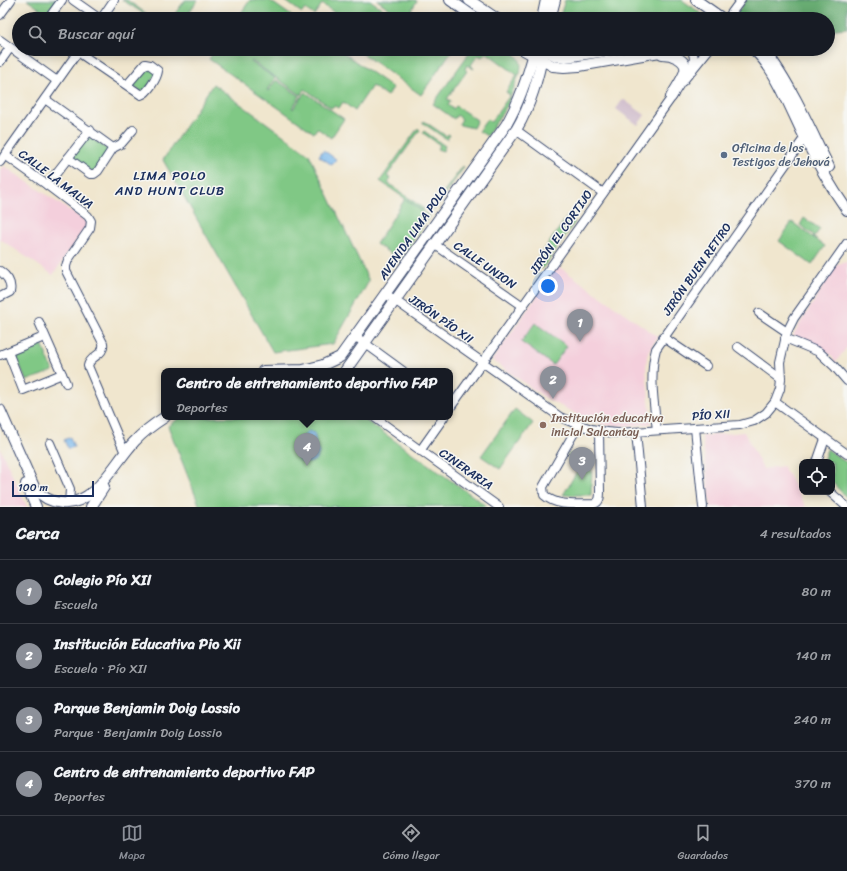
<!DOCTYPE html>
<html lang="es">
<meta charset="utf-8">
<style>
:root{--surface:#171b24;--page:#242831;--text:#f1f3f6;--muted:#9ea1a6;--line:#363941;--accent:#8c9099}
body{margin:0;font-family:Sriracha,sans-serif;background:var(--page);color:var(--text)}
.controls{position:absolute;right:12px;bottom:12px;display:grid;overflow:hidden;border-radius:8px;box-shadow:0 2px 10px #0003}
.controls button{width:36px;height:36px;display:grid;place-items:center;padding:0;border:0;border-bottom:1px solid var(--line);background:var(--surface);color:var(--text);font:20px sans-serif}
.scale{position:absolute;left:12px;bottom:10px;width:82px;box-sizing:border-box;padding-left:4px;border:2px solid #1b2f5e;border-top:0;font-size:11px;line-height:14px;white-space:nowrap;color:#1b2f5e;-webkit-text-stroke:3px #f6f6f2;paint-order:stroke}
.you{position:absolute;left:548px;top:286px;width:14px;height:14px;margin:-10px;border:3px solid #fff;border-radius:50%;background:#1a73e8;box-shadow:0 0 0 6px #1a73e833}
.badge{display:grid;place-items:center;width:26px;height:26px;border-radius:50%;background:var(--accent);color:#fff;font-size:13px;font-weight:700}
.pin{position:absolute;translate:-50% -33px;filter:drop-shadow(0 1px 2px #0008)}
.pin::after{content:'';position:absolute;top:21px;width:14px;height:12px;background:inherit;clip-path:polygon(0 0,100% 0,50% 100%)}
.popup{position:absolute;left:161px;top:368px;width:292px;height:52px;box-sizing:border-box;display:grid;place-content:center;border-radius:8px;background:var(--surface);filter:drop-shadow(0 1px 3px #0005);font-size:13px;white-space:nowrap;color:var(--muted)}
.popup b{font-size:15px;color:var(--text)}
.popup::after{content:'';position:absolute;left:50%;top:100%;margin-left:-8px;border:8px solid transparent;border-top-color:var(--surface)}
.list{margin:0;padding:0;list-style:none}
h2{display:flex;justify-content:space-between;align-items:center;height:52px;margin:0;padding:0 16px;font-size:17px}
h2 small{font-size:13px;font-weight:400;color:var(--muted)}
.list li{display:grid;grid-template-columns:26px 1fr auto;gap:12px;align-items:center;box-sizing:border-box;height:64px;padding:0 16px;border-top:1px solid var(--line)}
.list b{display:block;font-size:15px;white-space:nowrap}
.list p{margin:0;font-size:13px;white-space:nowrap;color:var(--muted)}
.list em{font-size:13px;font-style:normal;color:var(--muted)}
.icon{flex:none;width:22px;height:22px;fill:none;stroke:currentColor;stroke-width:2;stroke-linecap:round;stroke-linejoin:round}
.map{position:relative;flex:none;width:847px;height:507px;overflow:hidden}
.search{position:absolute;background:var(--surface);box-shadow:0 2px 10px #0003;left:12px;right:12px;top:12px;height:44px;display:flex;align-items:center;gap:10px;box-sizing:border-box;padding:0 14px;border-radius:22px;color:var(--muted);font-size:15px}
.sheet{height:308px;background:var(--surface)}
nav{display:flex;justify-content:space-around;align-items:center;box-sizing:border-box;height:56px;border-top:1px solid var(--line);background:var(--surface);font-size:11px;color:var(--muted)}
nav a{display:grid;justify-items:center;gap:2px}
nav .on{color:var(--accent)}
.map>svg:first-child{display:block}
.built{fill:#f4cfdc}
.industrial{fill:#d0bdcc}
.green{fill:#80c885;stroke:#4e7c72}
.forest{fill:#68ac72;stroke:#426e68}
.water{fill:#79b7ec;stroke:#4a73a5}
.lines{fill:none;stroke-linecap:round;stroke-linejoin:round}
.minor-casing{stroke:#3b4a6f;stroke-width:10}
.major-casing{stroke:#3b4a6f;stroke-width:12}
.minor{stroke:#fff;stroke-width:8}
.major{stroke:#fff;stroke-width:10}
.service-dot{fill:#5c6f8a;stroke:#f6f6f2;stroke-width:1.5}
.education-dot{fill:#8d6e63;stroke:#f6f6f2;stroke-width:1.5}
.labels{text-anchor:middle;stroke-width:3;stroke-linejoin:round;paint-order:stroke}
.service-label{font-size:12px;fill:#4e5e75;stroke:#f6f6f2;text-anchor:start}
.street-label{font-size:12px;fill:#1b2f5e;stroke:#f6f6f2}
.education-label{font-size:12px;fill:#785e54;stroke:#f6f6f2;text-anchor:start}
.neighbourhood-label{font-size:13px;letter-spacing:1px;fill:#1b2f5e;stroke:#f6f6f2}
</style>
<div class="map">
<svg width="847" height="507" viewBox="0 0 847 507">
<rect width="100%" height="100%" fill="#f6f6f2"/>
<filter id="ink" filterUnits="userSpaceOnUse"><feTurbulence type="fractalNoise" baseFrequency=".025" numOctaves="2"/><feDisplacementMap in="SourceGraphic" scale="8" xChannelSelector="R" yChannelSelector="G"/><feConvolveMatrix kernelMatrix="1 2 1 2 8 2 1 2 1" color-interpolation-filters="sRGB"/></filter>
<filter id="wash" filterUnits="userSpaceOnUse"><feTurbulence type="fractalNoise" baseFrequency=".012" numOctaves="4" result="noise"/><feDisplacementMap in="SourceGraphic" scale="16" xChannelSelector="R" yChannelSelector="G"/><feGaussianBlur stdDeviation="0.9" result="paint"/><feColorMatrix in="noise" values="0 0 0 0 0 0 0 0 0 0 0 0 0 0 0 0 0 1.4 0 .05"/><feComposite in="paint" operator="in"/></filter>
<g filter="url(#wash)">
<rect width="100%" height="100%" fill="#f0e6ce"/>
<!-- built -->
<g class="built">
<polygon points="4,166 88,223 53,275 0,239 0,172"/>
<polygon points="847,262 847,347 835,363 832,356 822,348 793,335 837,264"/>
<polygon points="558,266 658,337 651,347 647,356 646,369 651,423 648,424 626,426 607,425 592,422 547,399 492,360"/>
<polygon points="744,432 763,469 783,466 806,507 711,507 702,436"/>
<polygon points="0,448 27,507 0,507"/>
</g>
<!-- industrial -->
<polygon class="industrial" points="623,99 645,115 638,125 616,109"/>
<!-- green -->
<g class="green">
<polygon points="27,0 62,0 50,16"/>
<polygon points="122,0 127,0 154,19 149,19 145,16 146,15"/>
<polygon points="185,0 198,0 184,19 180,19 174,15"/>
<polygon points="250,0 269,0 296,19 237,19"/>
<polygon points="284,0 370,0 397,19 337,19 339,16 322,4 314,15 305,9 302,13"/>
<polygon points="377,0 415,0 417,1 406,19 404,19"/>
<polygon points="565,0 682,0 709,19 559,19"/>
<polygon points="216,49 338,49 393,88 387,96 372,86 355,111 343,102 339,108 334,106 331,108 305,89 301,95 252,61 251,62 275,78 267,90 268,91 276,80 300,96 292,108 293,109 305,92 344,119 331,138 317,128 314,133 209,59"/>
<polygon points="356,49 453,49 421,95"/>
<path d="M472 49C492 49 527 44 520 74H519L507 106 487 136 479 131 487 119 491 122 510 95 506 92 517 75 486 52 482 57 478 55 471 65 474 69 467 65 465 69 467 71 447 99 451 101 448 105 453 109 456 106 477 120 473 128 460 125 459 124 462 119 457 115 454 119 433 104Z"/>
<polygon points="143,66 158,71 144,93 128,84"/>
<polygon points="213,84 309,154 369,281 333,344 273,352 163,160"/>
<polygon points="424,121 446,136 448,134 450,135 448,138 446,139 423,123"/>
<polygon points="418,128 420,130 387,176 391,179 388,183 424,209 423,211 380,181"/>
<polygon points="424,131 445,146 443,151 437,149 440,145 423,133"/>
<polygon points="87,135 110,151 94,174 71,158"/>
<polygon points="463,166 464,167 434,209 432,208"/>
<polygon points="405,199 429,216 400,260 376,244"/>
<polygon points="567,217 575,222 542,269 535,263"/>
<polygon points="804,218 820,229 815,236 800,225"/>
<polygon points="792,222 825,246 812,265 779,241"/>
<polygon points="535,323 567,346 553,365 521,342"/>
<polygon points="41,342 53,371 26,381 15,352"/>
<polygon points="515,409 533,423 500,469 481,456"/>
<polygon points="181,417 361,417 487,506 200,507 168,426"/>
<polygon points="827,449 847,463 847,498 832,482 832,462 823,462"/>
<polygon points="569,453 592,465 591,495 563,495 582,463 567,455"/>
</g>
<!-- forest -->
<polygon class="forest" points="746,0 847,0 847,28 828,30 828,19 733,19"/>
<!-- water -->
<g class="water">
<polygon points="323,150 336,159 332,165 319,156"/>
<path d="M308 431 314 433 315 436 316 446 319 453C318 455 317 457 316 459 310 466 297 463 296 454L299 450 305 451C310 446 305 441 304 435Z"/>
<polygon points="70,437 74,447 68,449 64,440"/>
</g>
</g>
<g filter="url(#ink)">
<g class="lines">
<defs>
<g id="minor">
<polyline points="73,0 100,19"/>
<polyline points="0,15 11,0"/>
<polyline points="48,19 62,0"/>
<polyline points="101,19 114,0"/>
<polyline points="727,19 741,0"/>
<polyline points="0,40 57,81"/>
<polyline points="692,49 694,58 692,70"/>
<path d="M78 52 141 95C148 93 157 78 158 71L150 65 145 64 127 85"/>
<polyline points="0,62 10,48"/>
<polyline points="683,81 709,49"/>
<polyline points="45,99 113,148"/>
<polyline points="516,130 603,193"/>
<path d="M5 155 47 185 88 216 91 221 90 228 68 260 66 266V271L103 343C105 356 90 355 88 366L125 453"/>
<polyline points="68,158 90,174 94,174 98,171 113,148 121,144 133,130"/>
<polyline points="0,162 80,49"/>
<polyline points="47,185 90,130"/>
<polyline points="434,244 523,306"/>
<path d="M0 271C7 276 12 283 10 292L0 297"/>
<path d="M386 294 560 417C579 426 597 432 618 433L740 425 754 421 766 413 775 402 780 389 781 379 780 362 787 332 794 318 847 243"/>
<polyline points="759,313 787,332"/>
<polyline points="39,322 66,383"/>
<polyline points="355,336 403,371"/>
<polyline points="663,337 706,366"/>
<polyline points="785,338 819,352 834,366 847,381"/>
<polyline points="738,347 781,379"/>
<polyline points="8,352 23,390 62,374"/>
<polyline points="0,355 44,337"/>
<polyline points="775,402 847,454"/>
<polyline points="450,408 674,94"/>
<polyline points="374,417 499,507"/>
<path d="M578 426 543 487 544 495C557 507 577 504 594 504 600 502 600 497 600 491L599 432"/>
<polyline points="695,428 703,507"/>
<path d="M657 430C654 404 649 375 656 349L805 137"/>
<polyline points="636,432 643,507"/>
<polyline points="50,443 70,489 69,503"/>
<polyline points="420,451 444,417"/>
<polyline points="817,462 825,439"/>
<polyline points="830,492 847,507"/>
</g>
<g id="major">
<polyline points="450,0 477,19"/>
<polyline points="469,0 497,19"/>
<polyline points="696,0 723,19"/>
<polyline points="542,19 546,0"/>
<polyline points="550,19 555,0"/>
<polyline points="522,49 553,66 564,67 579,66 677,49"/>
<polyline points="542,49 556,56 565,57 620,49"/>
<path d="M753 49C775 67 791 110 804 136 816 161 831 187 847 210"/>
<path d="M662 54C670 54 688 59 685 71 683 79 675 89 671 97"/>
<path d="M772 60C795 93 811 131 829 167"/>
<path d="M263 371 303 370 323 365 340 357 506 125C520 101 528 76 535 49"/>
<path d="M345 371 516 130C531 105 538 78 544 49"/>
<path d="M0 410 35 489C42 497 51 502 62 503 95 506 114 463 134 442 143 432 154 424 165 417"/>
<polyline points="26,484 36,507"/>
<polyline points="91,507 104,487"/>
</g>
</defs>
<!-- minor casing -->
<use href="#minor" class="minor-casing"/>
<!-- major casing -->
<use href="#major" class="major-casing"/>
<!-- minor -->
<use href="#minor" class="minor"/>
<!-- major -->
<use href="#major" class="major"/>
</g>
</g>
<!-- markers -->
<circle class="service-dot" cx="724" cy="155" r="4"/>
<circle class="education-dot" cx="543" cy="425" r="4"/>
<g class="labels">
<!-- service labels -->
<g class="service-label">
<text x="732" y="152">Oficina de los<tspan x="732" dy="14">Testigos de Jehová</tspan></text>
</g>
<!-- street labels -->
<g class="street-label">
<text transform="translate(56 179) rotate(37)" y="4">CALLE LA MALVA</text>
<text transform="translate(561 232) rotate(-55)" y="4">JIRÓN EL CORTIJO</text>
<text transform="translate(413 233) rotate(-55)" y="4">AVENIDA LIMA POLO</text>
<text transform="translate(485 265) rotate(35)" y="4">CALLE UNION</text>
<text transform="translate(697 269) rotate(-55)" y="4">JIRÓN BUEN RETIRO</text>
<text transform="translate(441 319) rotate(35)" y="4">JIRÓN PÍO XII</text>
<text transform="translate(711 415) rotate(-4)" y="4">PÍO XII</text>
<text transform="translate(466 469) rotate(35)" y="4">CINERARIA</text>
</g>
<!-- education labels -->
<g class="education-label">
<text x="551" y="422">Institución educativa<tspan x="551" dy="14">inicial Salcantay</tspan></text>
</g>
<!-- neighbourhood labels -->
<g class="neighbourhood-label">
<text x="170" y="180">LIMA POLO<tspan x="170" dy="15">AND HUNT CLUB</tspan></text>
</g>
</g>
</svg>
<div class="controls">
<button><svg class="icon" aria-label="locate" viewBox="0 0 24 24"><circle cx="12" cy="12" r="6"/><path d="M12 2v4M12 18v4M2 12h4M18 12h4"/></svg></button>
</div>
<div class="scale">100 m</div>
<div class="you"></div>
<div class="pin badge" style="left:580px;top:342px">1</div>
<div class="pin badge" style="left:553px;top:399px">2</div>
<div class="pin badge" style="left:582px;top:480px">3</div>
<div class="pin badge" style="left:307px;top:466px">4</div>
<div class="popup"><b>Centro de entrenamiento deportivo FAP</b>Deportes</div>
<div class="search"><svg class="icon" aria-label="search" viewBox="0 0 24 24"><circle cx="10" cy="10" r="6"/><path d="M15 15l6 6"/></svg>Buscar aquí</div>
</div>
<section class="sheet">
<h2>Cerca<small>4 resultados</small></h2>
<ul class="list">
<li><span class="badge">1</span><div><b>Colegio Pío XII</b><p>Escuela</p></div><em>80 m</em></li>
<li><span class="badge">2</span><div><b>Institución Educativa Pio Xii</b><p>Escuela · Pío XII</p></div><em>140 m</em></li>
<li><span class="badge">3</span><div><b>Parque Benjamin Doig Lossio</b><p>Parque · Benjamin Doig Lossio</p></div><em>240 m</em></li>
<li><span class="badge">4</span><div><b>Centro de entrenamiento deportivo FAP</b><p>Deportes</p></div><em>370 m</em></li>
</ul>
</section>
<nav>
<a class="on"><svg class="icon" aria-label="map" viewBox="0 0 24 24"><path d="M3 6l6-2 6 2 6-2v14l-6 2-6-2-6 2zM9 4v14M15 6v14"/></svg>Mapa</a>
<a><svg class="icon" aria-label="directions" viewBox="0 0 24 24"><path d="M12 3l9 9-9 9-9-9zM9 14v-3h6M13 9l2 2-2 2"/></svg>Cómo llegar</a>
<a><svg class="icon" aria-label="saved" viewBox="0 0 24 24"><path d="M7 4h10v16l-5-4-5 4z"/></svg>Guardados</a>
</nav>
